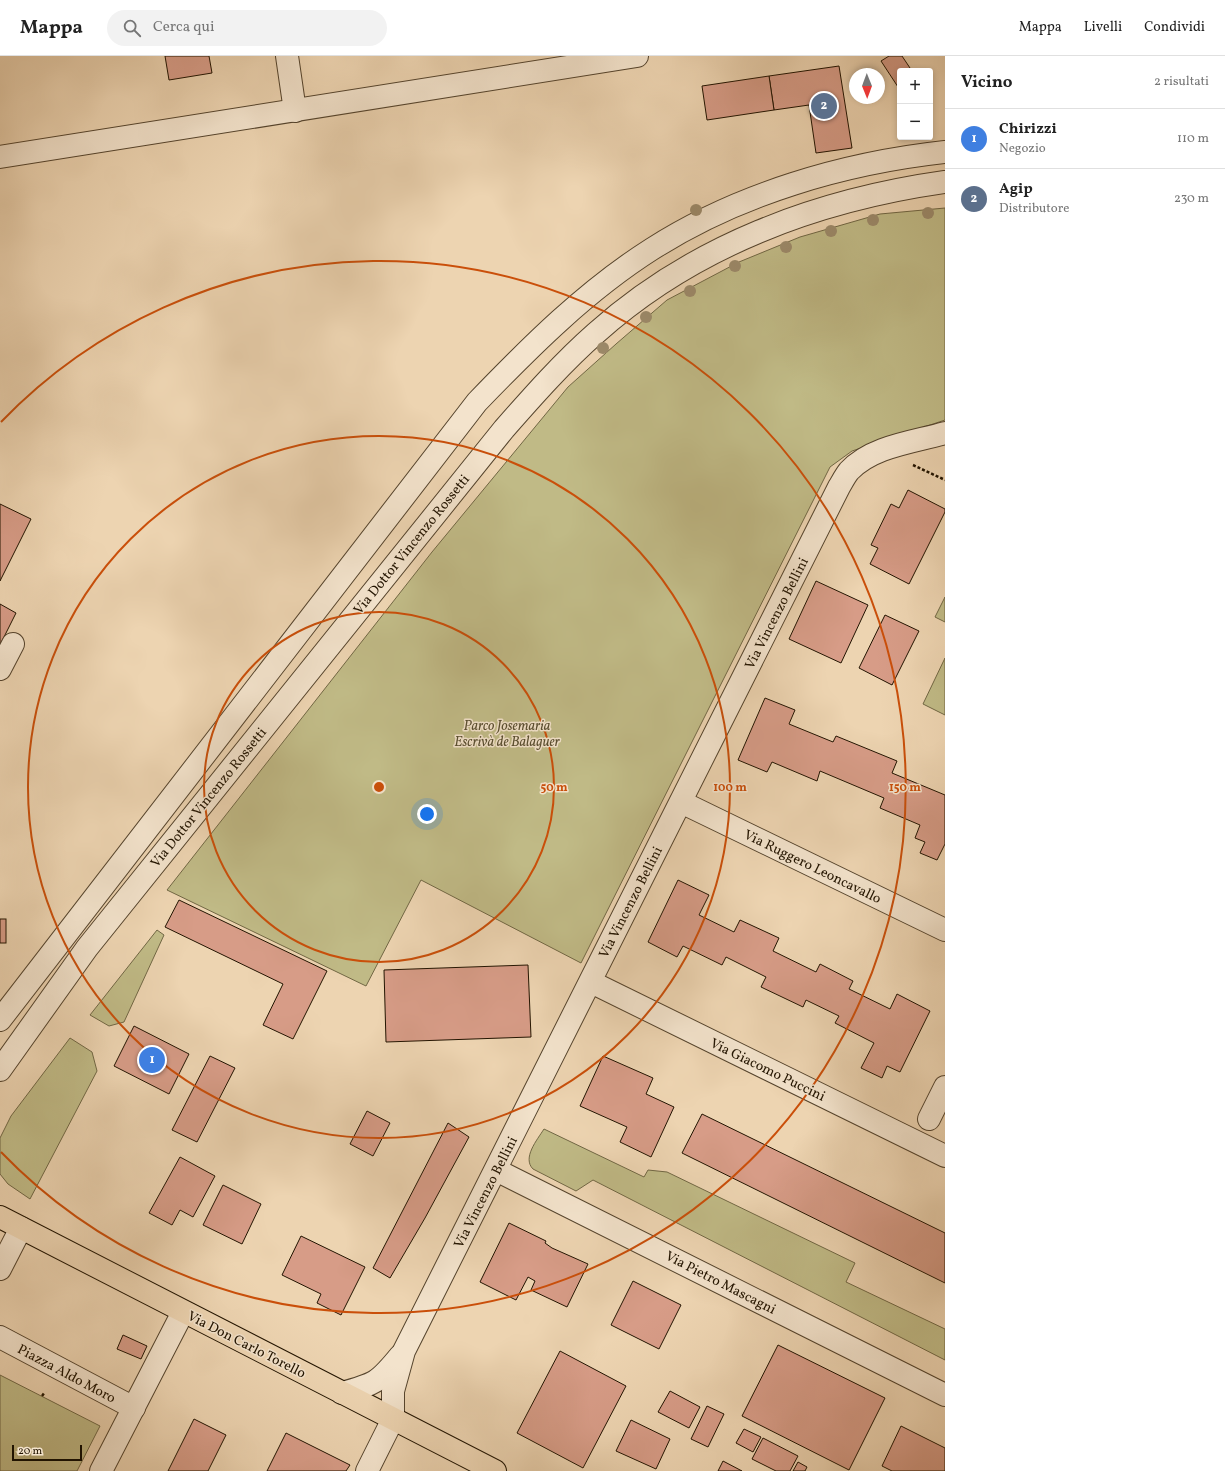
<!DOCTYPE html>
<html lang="it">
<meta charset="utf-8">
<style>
:root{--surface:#fff;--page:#f2f2f2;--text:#222;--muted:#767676;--line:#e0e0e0;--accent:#d93025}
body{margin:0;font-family:Vollkorn,serif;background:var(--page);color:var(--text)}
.controls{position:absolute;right:12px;top:12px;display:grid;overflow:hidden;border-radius:4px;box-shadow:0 2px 6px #0003}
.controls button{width:36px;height:36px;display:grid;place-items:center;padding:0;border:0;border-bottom:1px solid var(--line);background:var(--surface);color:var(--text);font:20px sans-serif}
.compass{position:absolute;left:849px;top:12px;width:36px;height:36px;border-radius:50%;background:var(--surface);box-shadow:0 2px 6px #0003;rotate:179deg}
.scale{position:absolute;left:12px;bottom:10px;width:70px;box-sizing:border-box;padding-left:4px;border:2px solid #221401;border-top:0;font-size:11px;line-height:14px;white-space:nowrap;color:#221401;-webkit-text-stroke:3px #f3e3cc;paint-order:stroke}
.you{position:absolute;left:427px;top:758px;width:14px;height:14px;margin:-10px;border:3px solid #fff;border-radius:50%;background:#1a73e8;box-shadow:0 0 0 6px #1a73e833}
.badge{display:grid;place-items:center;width:26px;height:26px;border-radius:50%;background:var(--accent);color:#fff;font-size:13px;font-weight:700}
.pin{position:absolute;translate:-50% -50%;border:2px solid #fff;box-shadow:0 1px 4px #0006}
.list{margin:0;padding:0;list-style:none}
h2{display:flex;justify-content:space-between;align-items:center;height:52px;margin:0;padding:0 16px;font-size:17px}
h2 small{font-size:13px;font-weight:400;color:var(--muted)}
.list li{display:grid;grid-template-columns:26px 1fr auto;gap:12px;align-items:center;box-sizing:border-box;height:60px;padding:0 16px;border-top:1px solid var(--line)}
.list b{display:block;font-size:15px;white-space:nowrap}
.list p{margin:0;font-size:13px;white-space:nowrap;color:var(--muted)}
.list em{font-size:13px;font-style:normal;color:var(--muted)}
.icon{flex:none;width:22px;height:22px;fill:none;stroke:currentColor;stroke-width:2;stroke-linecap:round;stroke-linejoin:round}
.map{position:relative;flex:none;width:945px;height:1415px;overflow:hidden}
header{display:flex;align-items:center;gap:24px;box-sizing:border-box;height:56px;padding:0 20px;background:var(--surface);border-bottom:1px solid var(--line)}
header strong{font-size:19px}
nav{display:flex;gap:22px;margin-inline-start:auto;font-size:14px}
.search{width:280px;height:36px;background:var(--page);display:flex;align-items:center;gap:10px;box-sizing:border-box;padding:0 14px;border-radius:22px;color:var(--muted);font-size:15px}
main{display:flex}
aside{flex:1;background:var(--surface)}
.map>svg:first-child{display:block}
.green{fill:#c0ba86;stroke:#716744}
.building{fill:#d79c87;stroke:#221401}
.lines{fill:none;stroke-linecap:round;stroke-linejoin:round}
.minor-casing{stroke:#55442d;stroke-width:24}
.major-casing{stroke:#221401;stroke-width:24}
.path{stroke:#221401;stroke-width:2.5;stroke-dasharray:3 2;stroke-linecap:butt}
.minor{stroke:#f3e3cc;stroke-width:22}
.major{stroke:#edd4b1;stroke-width:22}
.tree{fill:#9c8a6a}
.ring{fill:none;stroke:#ca4f0a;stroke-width:2}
.labels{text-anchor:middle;stroke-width:3;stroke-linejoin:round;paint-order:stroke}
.street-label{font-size:14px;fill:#221401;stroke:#f3e3cc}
.park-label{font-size:14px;font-style:italic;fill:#594e30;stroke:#f3e3cc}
.centre{fill:#ca4f0a;stroke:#f3e3cc;stroke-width:2}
.ring-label{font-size:12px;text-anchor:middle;font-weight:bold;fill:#ca4f0a;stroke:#f3e3cc;stroke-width:3;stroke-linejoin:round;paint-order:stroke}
</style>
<header>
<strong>Mappa</strong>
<div class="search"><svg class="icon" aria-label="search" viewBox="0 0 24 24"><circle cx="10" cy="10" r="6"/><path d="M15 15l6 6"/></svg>Cerca qui</div>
<nav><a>Mappa</a><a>Livelli</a><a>Condividi</a></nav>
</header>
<main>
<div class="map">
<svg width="945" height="1415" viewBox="0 0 945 1415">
<rect width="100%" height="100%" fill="#edd4b1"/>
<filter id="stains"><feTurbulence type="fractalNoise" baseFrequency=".005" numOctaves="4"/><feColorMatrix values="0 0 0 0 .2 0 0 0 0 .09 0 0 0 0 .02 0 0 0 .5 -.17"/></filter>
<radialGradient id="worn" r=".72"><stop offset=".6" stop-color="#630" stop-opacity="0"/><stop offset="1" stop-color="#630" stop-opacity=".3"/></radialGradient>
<!-- green -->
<g class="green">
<polygon points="945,152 945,364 852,395 830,411 581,907 421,824 366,930 167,834 432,496 568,331 616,288 667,244 739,206 800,181 880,158"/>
<polygon points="945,541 945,566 935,561"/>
<polygon points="945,602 945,659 923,648"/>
<polygon points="157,874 164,879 124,966 109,970 90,959"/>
<polygon points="70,982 92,996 97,1015 30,1143 8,1128 0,1118 0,1082 11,1060"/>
<path d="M544 1073 644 1121 648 1114 667 1116 855 1207 846 1226 945 1273V1304L593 1124 576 1135 533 1113C522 1102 537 1084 544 1073Z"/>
<polygon points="0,1319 100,1370 77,1415 0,1415"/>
</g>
<!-- building -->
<g class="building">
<polygon points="165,0 209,0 212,17 169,24"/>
<polygon points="889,0 902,0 912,15 900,15 900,34 881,5"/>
<polygon points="839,10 852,92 816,97 809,49 774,54 769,20"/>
<polygon points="769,20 774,54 707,64 702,30"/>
<polygon points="908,434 945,453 945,456 909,528 870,508 878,492 871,489 891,448 899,452"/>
<polygon points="0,448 31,463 0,525"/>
<polygon points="816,525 868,549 841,607 789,583"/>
<polygon points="0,548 16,557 0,589"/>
<polygon points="885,559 919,575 892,629 859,612"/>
<polygon points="765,642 795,654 789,668 833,686 836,680 897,705 892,717 945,739 945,788 937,804 920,797 925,786 915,782 920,769 880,752 884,742 820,715 817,725 772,706 767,716 738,704"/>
<polygon points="678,824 709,839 699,859 734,876 740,864 779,882 773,895 816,916 820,908 853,925 849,933 890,953 897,938 930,955 900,1016 887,1010 882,1022 861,1012 874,987 835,967 839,960 806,944 803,951 761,931 766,921 726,901 722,909 683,890 677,901 648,886"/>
<polygon points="179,844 327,915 293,983 263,969 283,928 165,871"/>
<rect x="0" y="863" width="6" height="24"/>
<polygon points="528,909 531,981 386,986 384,914"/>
<polygon points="134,970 189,998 169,1038 114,1010"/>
<polygon points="210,1000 235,1012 197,1086 172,1074"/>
<polygon points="603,1000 653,1022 646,1038 674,1051 651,1101 620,1086 627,1071 580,1050"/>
<polygon points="367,1055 390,1067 373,1100 350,1088"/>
<polygon points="702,1058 945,1177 945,1227 682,1097"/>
<polygon points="448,1067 469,1081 425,1162 390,1222 373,1212"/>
<polygon points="180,1101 215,1120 193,1161 180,1154 172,1169 149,1157"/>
<polygon points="223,1129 261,1148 242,1188 203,1169"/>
<polygon points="509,1167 546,1185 545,1187 552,1192 588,1208 567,1251 531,1234 535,1225 528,1221 516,1244 480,1226"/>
<polygon points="301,1180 365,1211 341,1259 317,1247 321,1238 282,1219"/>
<polygon points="633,1225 681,1249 659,1293 611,1269"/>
<polygon points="123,1279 147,1290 141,1303 117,1293"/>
<polygon points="778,1289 885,1342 849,1414 742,1360"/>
<polygon points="560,1295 626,1330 583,1412 517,1377"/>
<polygon points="670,1335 700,1351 689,1372 658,1356"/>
<polygon points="707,1350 724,1358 708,1391 691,1383"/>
<polygon points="194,1363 226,1379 208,1415 168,1415"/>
<polygon points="631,1364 670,1383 656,1413 616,1395"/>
<polygon points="901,1370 945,1392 945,1415 892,1415 882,1410"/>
<polygon points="744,1373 761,1381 753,1396 736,1387"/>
<polygon points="286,1377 350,1409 346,1415 267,1415"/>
<polygon points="763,1382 798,1400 790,1415 776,1415 752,1403"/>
<polygon points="723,1405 742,1415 718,1415"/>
<polygon points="798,1406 807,1411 805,1415 793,1415"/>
</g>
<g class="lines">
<defs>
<g id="minor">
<polyline points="287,0 295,55"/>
<polyline points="0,101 637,0"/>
<polyline points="0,613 13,588"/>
<polyline points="681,746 945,874"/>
<polyline points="591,926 945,1100"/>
<path d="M0 964 477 346C531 290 586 235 652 193 738 138 844 107 945 96"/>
<path d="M0 1014 87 892 504 373C533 340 563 306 596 277 693 190 817 144 945 126"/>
<polyline points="929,1063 945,1031"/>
<polyline points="496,1114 945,1339"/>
<polyline points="0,1213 21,1172"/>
<polyline points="0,1281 134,1352"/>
<path d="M342 1337C375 1328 378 1327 400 1300"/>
<polyline points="101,1415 183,1256"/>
<path d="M367 1415 393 1363V1335L404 1295 839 431C842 426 845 420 849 415 872 390 914 386 945 377"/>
</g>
<polyline id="major" points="0,1161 495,1415"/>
</defs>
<!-- minor casing -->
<use href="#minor" class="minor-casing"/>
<!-- major casing -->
<use href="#major" class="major-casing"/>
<!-- path -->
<g class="path">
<polyline points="913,409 945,424"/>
<polyline points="42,1340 45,1336"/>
</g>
<!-- minor -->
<use href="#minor" class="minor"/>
<!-- major -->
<use href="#major" class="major"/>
</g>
<!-- trees -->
<g class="tree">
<circle cx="696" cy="154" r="6"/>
<circle cx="928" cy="157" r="6"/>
<circle cx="873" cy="164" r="6"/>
<circle cx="831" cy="175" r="6"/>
<circle cx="786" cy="191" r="6"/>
<circle cx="735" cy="210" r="6"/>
<circle cx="690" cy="235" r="6"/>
<circle cx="646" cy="261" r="6"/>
<circle cx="603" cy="292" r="6"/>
</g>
<!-- distance rings -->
<g class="ring">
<circle cx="379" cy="731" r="175"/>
<circle cx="379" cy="731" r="351"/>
<path d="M1 366A526 526 0 1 1 1 1096"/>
</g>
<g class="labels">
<!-- street labels -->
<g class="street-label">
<text transform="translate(411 488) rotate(-51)" y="5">Via Dottor Vincenzo Rossetti</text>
<text transform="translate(776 557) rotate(-63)" y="5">Via Vincenzo Bellini</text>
<text transform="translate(208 741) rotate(-51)" y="5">Via Dottor Vincenzo Rossetti</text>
<text transform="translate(813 810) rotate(26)" y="5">Via Ruggero Leoncavallo</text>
<text transform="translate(630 846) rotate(-63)" y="5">Via Vincenzo Bellini</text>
<text transform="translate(768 1013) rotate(26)" y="5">Via Giacomo Puccini</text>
<text transform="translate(485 1136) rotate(-63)" y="5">Via Vincenzo Bellini</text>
<text transform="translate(721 1226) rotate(27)" y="5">Via Pietro Mascagni</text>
<text transform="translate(247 1288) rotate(27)" y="5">Via Don Carlo Torello</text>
<text transform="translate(67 1317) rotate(28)" y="5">Piazza Aldo Moro</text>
</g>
<!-- park labels -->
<g class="park-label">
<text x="507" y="674">Parco Josemaria<tspan x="507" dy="16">Escrivà de Balaguer</tspan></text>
</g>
</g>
<circle cx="379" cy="731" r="6" class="centre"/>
<g class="ring-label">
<text x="554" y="735">50 m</text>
<text x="730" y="735">100 m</text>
<text x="905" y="735">150 m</text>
</g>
<rect width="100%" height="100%" filter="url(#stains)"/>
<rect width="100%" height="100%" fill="url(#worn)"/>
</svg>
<div class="controls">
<button>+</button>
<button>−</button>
</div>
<svg class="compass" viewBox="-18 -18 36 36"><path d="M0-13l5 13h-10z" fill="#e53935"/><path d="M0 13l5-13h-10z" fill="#767676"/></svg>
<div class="scale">20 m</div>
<div class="you"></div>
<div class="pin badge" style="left:152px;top:1004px;background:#3f7fe0">1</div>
<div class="pin badge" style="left:824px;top:50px;background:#5c6f8a">2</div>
</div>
<aside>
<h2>Vicino<small>2 risultati</small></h2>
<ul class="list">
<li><span class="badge" style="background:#3f7fe0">1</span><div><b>Chirizzi</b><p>Negozio</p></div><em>110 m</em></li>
<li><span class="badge" style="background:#5c6f8a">2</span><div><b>Agip</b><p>Distributore</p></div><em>230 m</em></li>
</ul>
</aside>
</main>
